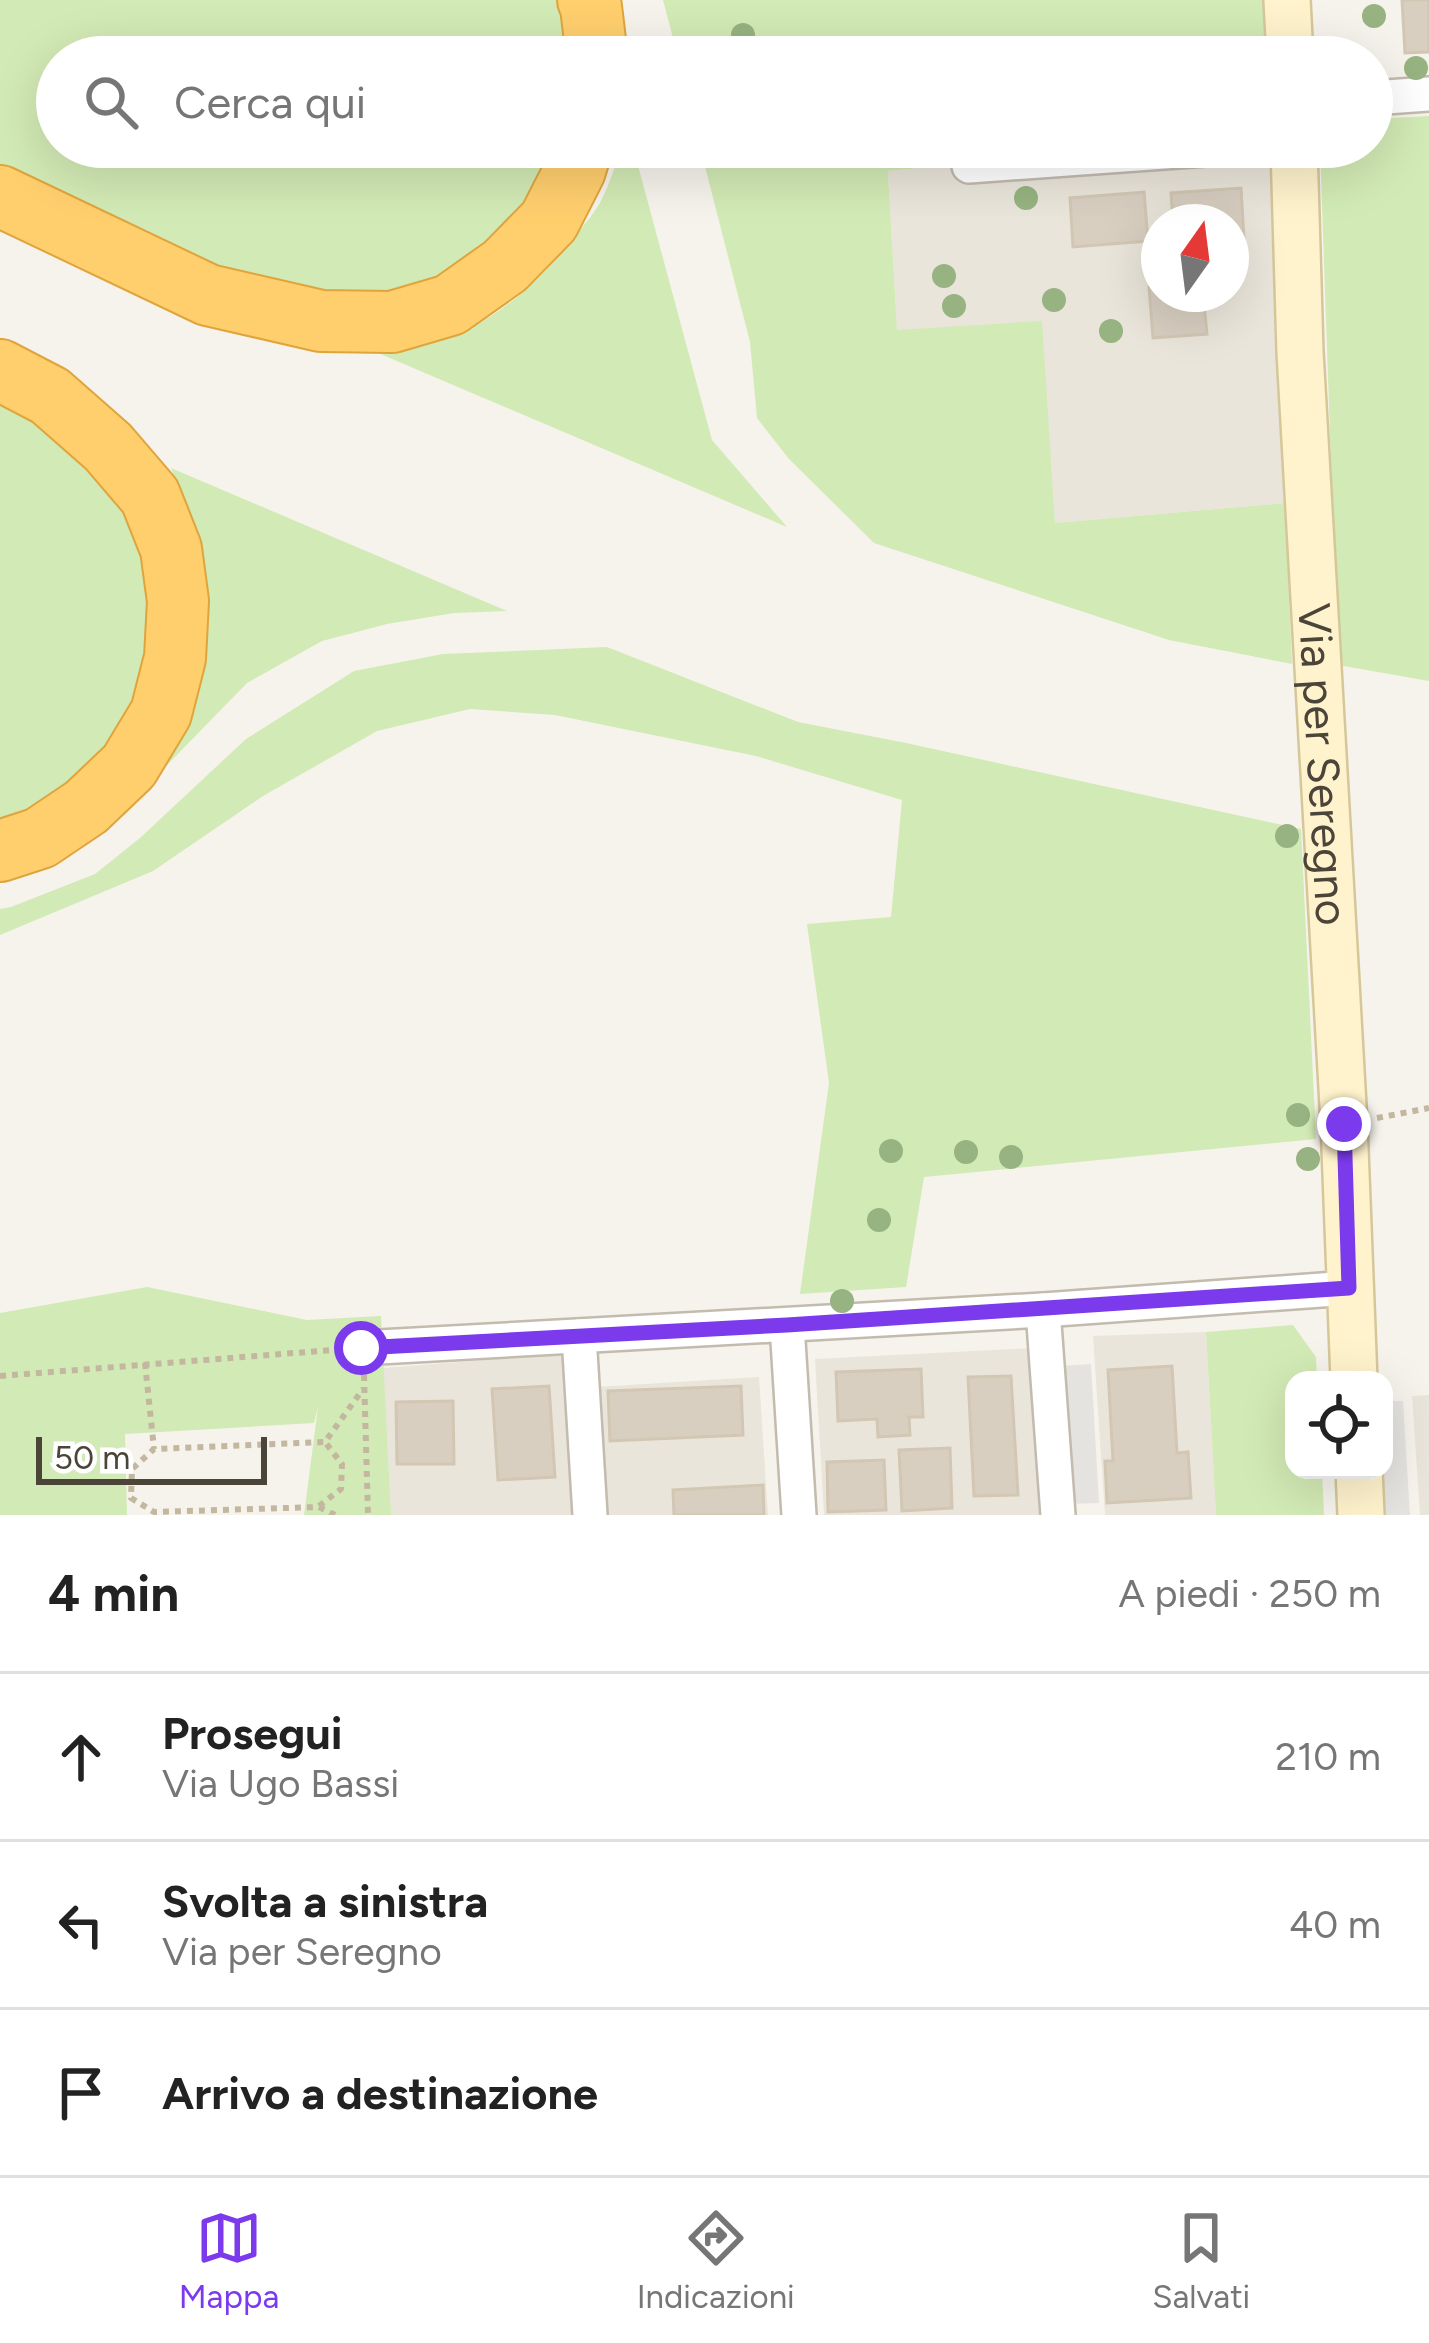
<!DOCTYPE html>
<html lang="it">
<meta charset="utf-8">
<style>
:root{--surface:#fff;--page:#f6f6f6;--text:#222;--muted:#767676;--line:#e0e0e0;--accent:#7c3aed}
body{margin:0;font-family:Figtree,sans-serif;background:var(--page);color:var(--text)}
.controls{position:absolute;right:36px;bottom:36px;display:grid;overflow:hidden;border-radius:24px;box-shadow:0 12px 48px #0002}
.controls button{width:108px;height:108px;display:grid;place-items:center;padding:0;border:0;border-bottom:3px solid var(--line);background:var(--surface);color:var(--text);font:60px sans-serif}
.compass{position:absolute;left:1141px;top:204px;width:108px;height:108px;border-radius:50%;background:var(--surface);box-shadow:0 12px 48px #0002;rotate:14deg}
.scale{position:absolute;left:36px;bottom:30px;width:231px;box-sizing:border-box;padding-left:12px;border:6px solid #4b4439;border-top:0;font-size:33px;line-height:42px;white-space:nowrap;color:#4b4439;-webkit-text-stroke:9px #fff;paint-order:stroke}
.stop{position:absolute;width:36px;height:36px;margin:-27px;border:9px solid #7c3aed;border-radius:50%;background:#fff}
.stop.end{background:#7c3aed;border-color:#fff;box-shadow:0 3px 12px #0008}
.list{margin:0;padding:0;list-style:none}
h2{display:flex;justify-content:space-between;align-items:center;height:156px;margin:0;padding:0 48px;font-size:51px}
h2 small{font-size:39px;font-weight:400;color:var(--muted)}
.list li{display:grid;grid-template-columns:78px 1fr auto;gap:36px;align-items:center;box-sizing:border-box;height:168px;padding:0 48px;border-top:3px solid var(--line)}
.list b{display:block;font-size:45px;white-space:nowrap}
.list p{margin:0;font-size:39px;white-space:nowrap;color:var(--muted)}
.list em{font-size:39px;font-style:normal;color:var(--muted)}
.icon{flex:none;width:66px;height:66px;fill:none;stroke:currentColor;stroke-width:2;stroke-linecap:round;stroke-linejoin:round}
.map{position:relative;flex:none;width:1429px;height:1515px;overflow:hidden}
.search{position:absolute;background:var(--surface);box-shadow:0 12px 48px #0002;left:36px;right:36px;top:36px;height:132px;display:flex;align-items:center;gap:30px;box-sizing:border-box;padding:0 42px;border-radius:66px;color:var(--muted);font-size:45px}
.sheet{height:660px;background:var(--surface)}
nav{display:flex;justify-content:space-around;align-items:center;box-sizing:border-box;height:168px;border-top:3px solid var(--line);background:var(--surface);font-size:33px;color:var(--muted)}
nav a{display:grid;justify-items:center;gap:6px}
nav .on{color:var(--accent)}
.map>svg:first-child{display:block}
.residential{fill:#eae5da;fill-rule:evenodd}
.green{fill:#d2eab5}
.parking{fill:#e5e3e0}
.building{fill:#d8cfc1;stroke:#d3c7b4;stroke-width:3}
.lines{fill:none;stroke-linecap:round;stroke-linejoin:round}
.street-casing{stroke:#c2bbae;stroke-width:38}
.secondary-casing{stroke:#d6c79b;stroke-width:50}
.highway-casing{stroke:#e0a43c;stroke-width:64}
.path{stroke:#c4b79f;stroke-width:6;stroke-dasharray:6 6;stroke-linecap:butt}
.street{stroke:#fff;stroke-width:33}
.secondary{stroke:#fff3cd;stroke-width:45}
.highway{stroke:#ffcf6e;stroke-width:60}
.tree{fill:#97b381}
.route{stroke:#7c3aed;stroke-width:15}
.labels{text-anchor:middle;stroke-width:9;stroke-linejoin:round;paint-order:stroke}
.street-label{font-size:45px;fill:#4b4439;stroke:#fff}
</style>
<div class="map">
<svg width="1429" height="1515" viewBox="0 0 1429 1515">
<rect width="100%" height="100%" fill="#f6f3ec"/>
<!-- residential -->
<g class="residential">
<path d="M1139 147H1279L1285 503 1055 523 1041 322 897 331 888 171ZM1159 222H1231V294H1159Z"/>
<polygon points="1206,1332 1216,1515 1105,1515 1093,1336"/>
<polygon points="1035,1348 1045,1515 824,1515 815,1359"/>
<polygon points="562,1354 572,1515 391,1515 383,1368"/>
<polygon points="759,1377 768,1515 603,1515 596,1387"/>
<polygon points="1429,1395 1429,1515 1420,1515 1412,1396"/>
</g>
<!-- green -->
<g class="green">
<polygon points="0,0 572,0 585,57 57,57 57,147 570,147 548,196 435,286 364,301 197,266 0,170"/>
<polygon points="663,0 1269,0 1273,57 678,57"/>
<polygon points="1429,116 1429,681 1338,665 1320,147 1372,147 1372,119"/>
<path d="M622 147H633L712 440 787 527 364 347C454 357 522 304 575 236 584 224 596 212 602 199 610 182 616 164 622 147Z"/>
<polygon points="700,147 1139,147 888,171 897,330 1042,321 1055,523 1285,503 1292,664 1169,640 874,543 789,459 757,418 750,342"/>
<polygon points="0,378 148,522 158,666 99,774 0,832"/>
<polygon points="171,468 507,611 454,613 387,624 322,641 247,683 133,800 198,539"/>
<polygon points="607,647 798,722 906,743 1301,829 1316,1139 924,1177 906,1287 800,1294 829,1083 807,924 891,917 902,800 756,756 555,715 470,709 377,731 263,796 153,871 0,935 0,909 11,907 95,874 140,838 246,739 354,671 443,654"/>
<polygon points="147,1287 307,1320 381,1316 391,1515 304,1515 318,1407 314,1423 125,1434 127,1515 0,1515 0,1313"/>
<polygon points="1293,1325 1316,1357 1317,1380 1294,1380 1294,1470 1322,1470 1324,1515 1216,1515 1206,1332"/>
</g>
<!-- parking -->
<g class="parking">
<polygon points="1091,1364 1099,1503 1070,1504 1060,1366"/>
<polygon points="1384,1401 1403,1401 1410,1515 1382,1515 1379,1470 1384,1470"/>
</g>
<!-- building -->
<g class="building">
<polygon points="1402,0 1429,0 1429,52 1405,53"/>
<polygon points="1241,188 1245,257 1231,258 1231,222 1173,222 1171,193"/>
<polygon points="1144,192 1148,241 1073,247 1070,198"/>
<polygon points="1159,286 1159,294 1203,294 1207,334 1153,338 1149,287"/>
<polygon points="1172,1366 1177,1453 1188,1452 1191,1498 1107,1503 1105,1461 1113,1461 1108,1370"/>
<polygon points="921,1369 923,1417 909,1417 910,1435 878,1437 877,1419 838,1421 836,1372"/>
<polygon points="1011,1376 1018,1495 974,1496 968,1377"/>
<polygon points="549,1386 555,1477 498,1480 492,1389"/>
<polygon points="741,1386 743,1435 610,1441 608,1391"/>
<polygon points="453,1401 454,1464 397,1464 396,1402"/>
<polygon points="950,1448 952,1508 902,1511 899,1450"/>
<polygon points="884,1460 886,1510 828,1512 827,1462"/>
<polygon points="763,1485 764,1515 674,1515 673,1490"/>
</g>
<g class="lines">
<defs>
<g id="street">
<polyline points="1372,98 1429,94"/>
<polyline points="969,166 1234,147"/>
<polyline points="1043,1310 1058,1515"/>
<polyline points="787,1325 799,1515"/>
<polyline points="579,1336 590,1515"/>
<polyline points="361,1348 1043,1310 1349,1288"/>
</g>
<g id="secondary">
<polyline points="1287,0 1290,57"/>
<path id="s1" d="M1294 147 1300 352 1344 1123 1354 1380"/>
<polyline points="1359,1470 1361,1515"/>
</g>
<g id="highway">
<polyline points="588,0 591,7 597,57"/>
<polyline points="0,196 208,295 321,321 392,322 450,305 505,266 549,221 575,170 582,147"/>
<polyline points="0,370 50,396 108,447 150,496 171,549 178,601 175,658 161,713 129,766 86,807 40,838 0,851"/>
</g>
</defs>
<!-- street casing -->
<use href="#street" class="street-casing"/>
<!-- secondary casing -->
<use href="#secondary" class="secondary-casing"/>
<!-- highway casing -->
<use href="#highway" class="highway-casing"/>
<!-- path -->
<g class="path">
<polyline points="1377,1118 1429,1108"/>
<polyline points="145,1363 154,1449"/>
<polyline points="364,1375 368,1515"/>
<polyline points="0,1376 333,1350"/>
<polyline points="319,1506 341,1489 342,1464 325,1442"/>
<polyline points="335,1515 319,1507 154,1512 131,1498 132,1469 154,1449 325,1442 363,1389"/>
</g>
<!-- street -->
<use href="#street" class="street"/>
<!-- secondary -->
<use href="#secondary" class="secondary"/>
<!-- highway -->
<use href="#highway" class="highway"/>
</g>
<!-- trees -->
<g class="tree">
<circle cx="1374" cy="16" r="12"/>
<circle cx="743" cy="35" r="12"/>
<circle cx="1416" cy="68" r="12"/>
<circle cx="1026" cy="198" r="12"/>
<circle cx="944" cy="276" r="12"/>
<circle cx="1054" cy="300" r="12"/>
<circle cx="954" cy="306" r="12"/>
<circle cx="1111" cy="331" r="12"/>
<circle cx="1287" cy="836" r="12"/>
<circle cx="1298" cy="1115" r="12"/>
<circle cx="891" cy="1151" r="12"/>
<circle cx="966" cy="1152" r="12"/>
<circle cx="1011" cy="1157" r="12"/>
<circle cx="1308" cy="1159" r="12"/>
<circle cx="879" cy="1220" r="12"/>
<circle cx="842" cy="1301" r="12"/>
</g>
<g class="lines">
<!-- route -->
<polyline class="route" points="361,1348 787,1325 1349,1288 1344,1124"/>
</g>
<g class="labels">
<!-- street labels -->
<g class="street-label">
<text dy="16" stroke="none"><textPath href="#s1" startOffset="618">Via per Seregno</textPath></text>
</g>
</g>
</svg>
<div class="controls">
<button><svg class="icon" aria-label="locate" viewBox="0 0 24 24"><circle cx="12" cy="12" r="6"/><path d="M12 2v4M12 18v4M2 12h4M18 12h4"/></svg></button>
</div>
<svg class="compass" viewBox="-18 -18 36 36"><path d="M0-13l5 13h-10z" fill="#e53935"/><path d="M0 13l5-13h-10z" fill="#767676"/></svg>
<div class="scale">50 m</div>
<div class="stop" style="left:361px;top:1348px"></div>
<div class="stop end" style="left:1344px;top:1124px"></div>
<div class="search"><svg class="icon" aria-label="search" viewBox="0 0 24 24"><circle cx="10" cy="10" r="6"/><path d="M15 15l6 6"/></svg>Cerca qui</div>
</div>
<section class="sheet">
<h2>4 min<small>A piedi · 250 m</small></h2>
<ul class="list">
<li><svg class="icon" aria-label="ahead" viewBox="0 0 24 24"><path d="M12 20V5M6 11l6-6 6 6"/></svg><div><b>Prosegui</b><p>Via Ugo Bassi</p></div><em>210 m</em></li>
<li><svg class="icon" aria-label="left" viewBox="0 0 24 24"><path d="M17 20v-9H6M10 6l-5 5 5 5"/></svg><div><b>Svolta a sinistra</b><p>Via per Seregno</p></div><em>40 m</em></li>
<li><svg class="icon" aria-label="arrive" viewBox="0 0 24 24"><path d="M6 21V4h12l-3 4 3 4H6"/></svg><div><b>Arrivo a destinazione</b></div></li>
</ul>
</section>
<nav>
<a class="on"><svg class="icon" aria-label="map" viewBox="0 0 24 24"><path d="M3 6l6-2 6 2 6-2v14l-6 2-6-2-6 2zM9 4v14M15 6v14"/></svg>Mappa</a>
<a><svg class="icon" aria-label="directions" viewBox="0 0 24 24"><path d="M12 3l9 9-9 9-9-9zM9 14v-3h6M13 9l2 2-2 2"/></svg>Indicazioni</a>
<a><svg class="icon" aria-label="saved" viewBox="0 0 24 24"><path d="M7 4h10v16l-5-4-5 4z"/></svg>Salvati</a>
</nav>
